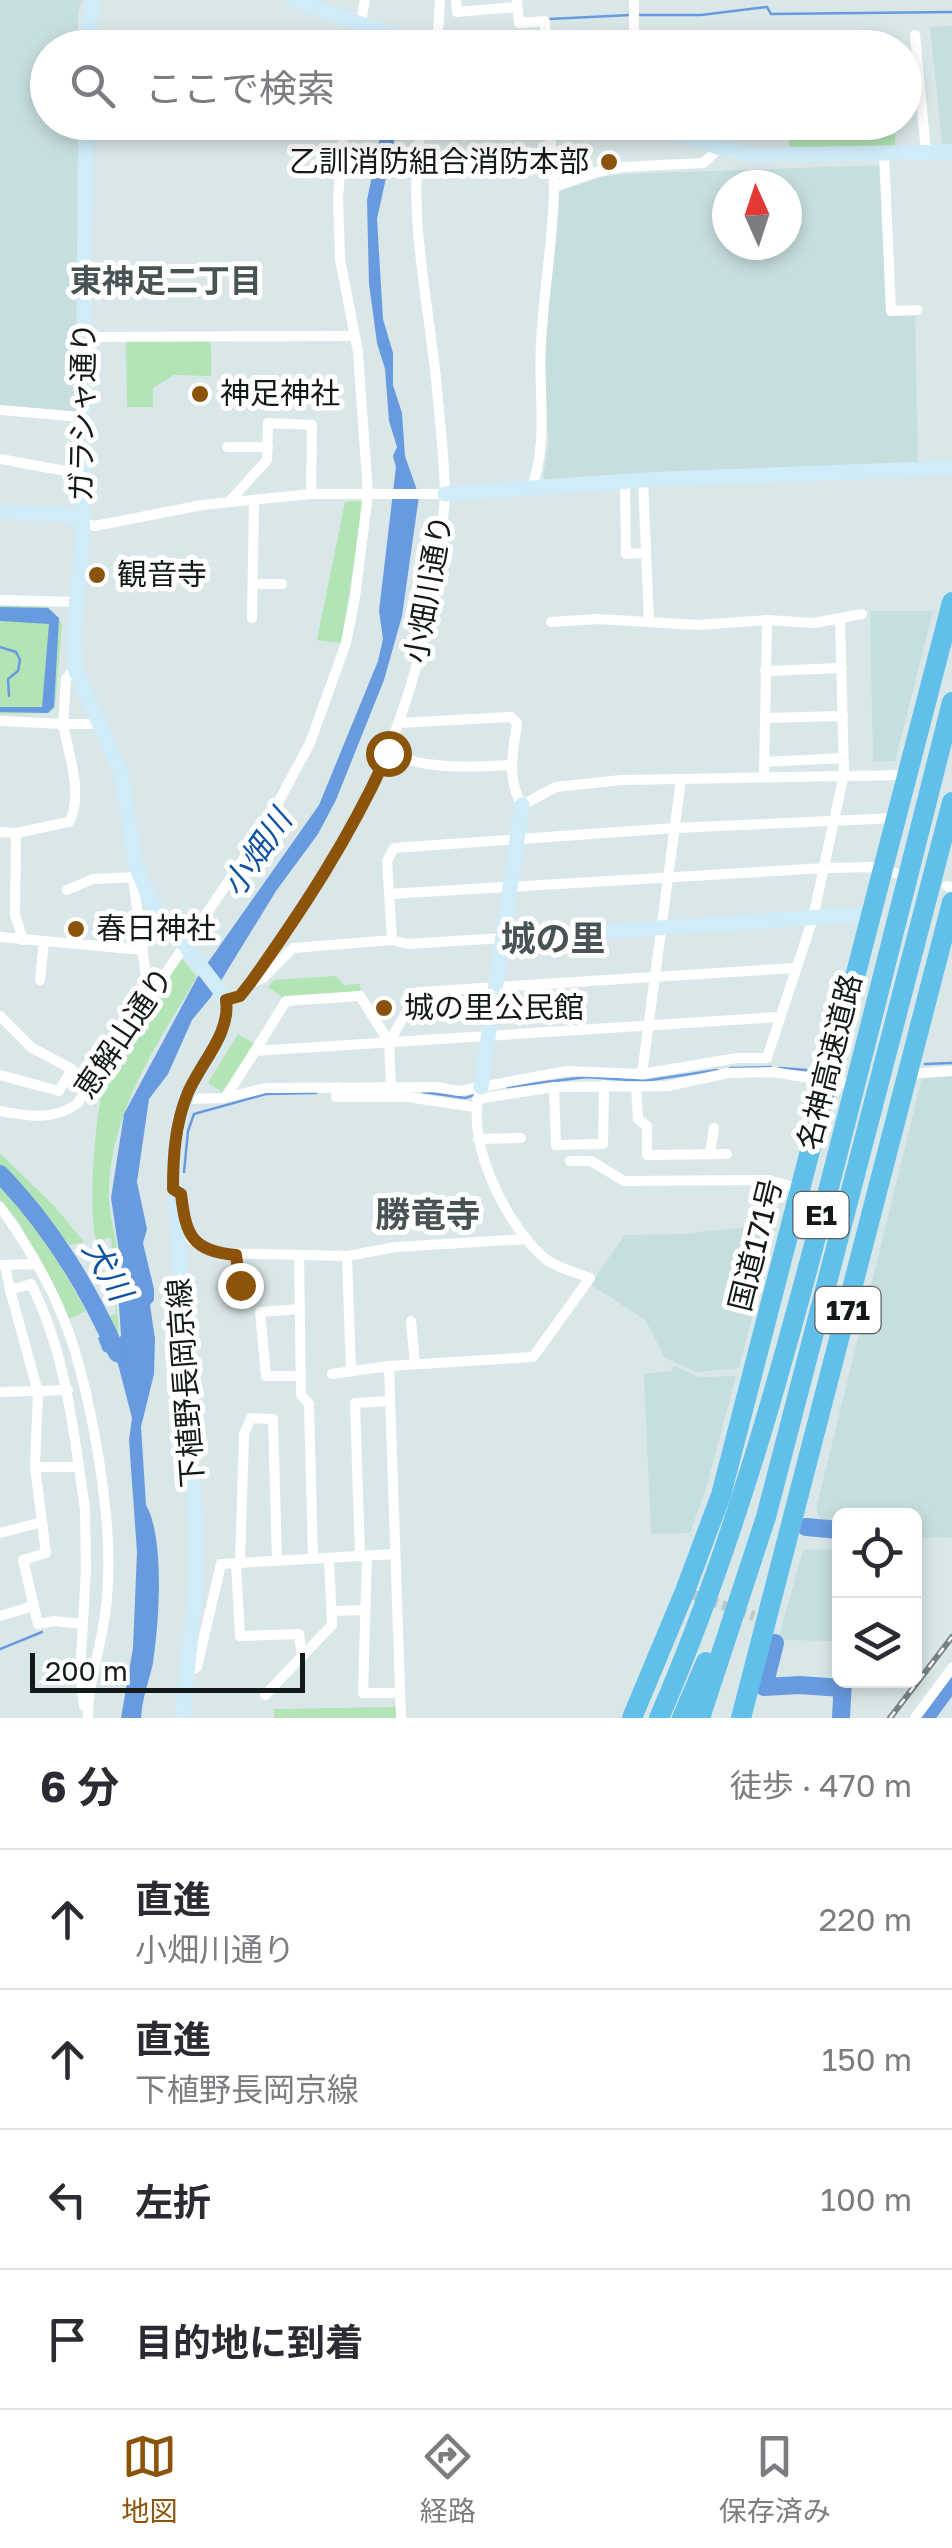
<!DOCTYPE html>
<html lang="ja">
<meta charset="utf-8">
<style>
:root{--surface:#fff;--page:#f7f7f7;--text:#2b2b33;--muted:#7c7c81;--line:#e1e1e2;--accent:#8c530b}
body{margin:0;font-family:"Golos Text","Noto Sans JP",sans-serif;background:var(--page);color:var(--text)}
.controls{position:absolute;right:30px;bottom:30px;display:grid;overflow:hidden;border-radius:15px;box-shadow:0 5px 15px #0003}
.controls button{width:90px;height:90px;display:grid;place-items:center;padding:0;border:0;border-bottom:2px solid var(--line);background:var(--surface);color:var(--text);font:50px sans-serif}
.compass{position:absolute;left:712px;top:170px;width:90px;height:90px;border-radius:50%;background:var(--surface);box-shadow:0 5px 15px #0003;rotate:357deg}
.scale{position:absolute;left:30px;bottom:25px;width:275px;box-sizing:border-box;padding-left:10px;border:5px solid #141919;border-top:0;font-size:28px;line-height:35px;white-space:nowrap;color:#141919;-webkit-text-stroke:8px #fff;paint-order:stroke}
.stop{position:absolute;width:30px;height:30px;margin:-22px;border:8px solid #8c530b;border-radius:50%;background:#fff}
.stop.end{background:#8c530b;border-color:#fff;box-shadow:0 2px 10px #0008}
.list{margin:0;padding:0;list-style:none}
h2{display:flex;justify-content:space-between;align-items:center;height:130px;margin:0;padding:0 40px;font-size:42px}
h2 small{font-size:32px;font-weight:400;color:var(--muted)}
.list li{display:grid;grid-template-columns:65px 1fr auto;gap:30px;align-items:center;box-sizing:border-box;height:140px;padding:0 40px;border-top:2px solid var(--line)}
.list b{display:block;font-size:38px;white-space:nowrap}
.list p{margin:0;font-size:32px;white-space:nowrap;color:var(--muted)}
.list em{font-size:32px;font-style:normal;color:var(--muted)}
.icon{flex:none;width:55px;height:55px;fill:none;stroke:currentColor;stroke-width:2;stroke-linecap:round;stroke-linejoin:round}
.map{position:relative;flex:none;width:952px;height:1718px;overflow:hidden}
.search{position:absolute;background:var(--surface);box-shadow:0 5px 15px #0003;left:30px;right:30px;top:30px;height:110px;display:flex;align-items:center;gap:25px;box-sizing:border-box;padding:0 35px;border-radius:55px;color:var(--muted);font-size:38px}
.sheet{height:690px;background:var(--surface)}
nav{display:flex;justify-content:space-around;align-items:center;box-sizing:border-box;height:140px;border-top:2px solid var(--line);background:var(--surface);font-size:28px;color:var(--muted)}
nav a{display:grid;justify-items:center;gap:5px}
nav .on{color:var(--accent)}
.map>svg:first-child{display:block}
.built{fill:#c7dedf;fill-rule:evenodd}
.green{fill:#b3e4b6}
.water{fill:#689adf}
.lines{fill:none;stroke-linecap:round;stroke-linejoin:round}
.stream{stroke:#689adf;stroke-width:2.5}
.river{stroke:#689adf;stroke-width:18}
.street-tunnel{stroke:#bcc8c9;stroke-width:10;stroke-dasharray:10 5;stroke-linecap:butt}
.street{stroke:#fff;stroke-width:10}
.secondary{stroke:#d0ecf9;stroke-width:15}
.highway{stroke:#61c0ea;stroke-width:20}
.rail-casing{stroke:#788282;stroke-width:6}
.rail{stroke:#fff;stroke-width:2.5;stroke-dasharray:8;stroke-linecap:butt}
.route{stroke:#8c530b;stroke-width:12}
.poi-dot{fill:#8c530b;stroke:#fff;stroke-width:4}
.labels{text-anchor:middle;stroke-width:10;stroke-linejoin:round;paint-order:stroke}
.shield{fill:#fff;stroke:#5a5e5e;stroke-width:2.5}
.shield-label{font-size:28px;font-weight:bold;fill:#141919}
.poi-label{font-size:30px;fill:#141919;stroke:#fff;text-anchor:start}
.street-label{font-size:30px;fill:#141919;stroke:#fff}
.neighbourhood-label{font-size:32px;font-weight:bold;fill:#485354;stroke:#fff}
.water-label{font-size:32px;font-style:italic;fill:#0f52a3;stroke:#fff}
.quarter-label{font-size:35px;font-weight:bold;fill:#485354;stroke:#fff}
</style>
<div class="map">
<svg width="952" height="1718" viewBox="0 0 952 1718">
<rect width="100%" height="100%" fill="#dae7e8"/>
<!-- built -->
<g class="built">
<polygon points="0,0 82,0 78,13 78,47 48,48 48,122 78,123 76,411 73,414 0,407"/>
<polygon points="952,26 952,144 942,144 930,27"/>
<path d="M881 165 889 312 915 315 918 466 546 483 543 477 549 441 541 394 558 194 562 190 605 176 627 174ZM727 185H787V245H727Z"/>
<polygon points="870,611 933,611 895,761 873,762"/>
<polygon points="952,1076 952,1537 915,1538 914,1516 840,1516 839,1524 820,1519 816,1509 922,1078"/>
<polygon points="776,1224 739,1368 697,1372 665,1358 646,1321 590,1284 625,1235 685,1234"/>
<polygon points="674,1366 699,1377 736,1376 707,1485 690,1533 651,1534 644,1374 671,1371"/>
<polygon points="839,1549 839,1641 778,1640 803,1550"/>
</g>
<!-- green -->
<g class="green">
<polygon points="895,134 895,146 789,149 789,138"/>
<polygon points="207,339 211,346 211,376 174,375 153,388 153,407 127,407 126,340"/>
<polygon points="364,501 341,643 317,640 345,502"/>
<polygon points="0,606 49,607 49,611 53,611 62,624 55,708 48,713 0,714"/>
<path d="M180 956 197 977C157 1044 107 1117 109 1198 110 1221 118 1244 120 1267 108 1290 123 1317 117 1341L108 1316 116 1314 111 1238 96 1240C87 1208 96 1100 108 1069 123 1031 157 991 180 956Z"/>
<polygon points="336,976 344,985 360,984 361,994 284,999 268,987 274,980"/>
<polygon points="238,1034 254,1044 222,1092 208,1083"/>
<polygon points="0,1153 55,1207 84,1242 70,1245 0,1168"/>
<polygon points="0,1184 39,1228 86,1311 69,1319 20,1224 0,1199"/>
<polygon points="396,1707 397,1718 274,1718 274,1709"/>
</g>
<!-- water -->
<g class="water">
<path d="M383 123H398L377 219 383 319 393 353V385L402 413 405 456 419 496 402 616 384 680 336 800 318 834 276 891 211 997 192 1020 168 1074 149 1099 137 1182 147 1229 143 1243 154 1289V1300L150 1305 155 1339 154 1374 141 1427 146 1505C165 1537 159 1625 153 1663 149 1681 142 1699 141 1718H121L133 1648 137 1552 129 1440 132 1418 118 1364 112 1355 103 1351 98 1338 111 1330 118 1342 121 1335 117 1277 122 1272 111 1198 124 1114 197 978 319 805 378 661 383 639 379 611 396 467 393 456 397 447 389 421 385 369 377 343 369 284 367 200Z"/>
<polygon points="0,607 48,608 59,618 54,707 48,713 0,712 0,707 42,707 49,624 0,621"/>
</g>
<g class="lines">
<!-- stream -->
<g class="stream">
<polyline points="639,15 701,15 767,7 771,14 952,12"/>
<polyline points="549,19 631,15"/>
<polyline points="0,647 16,652 20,660 18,671 8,679 9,696"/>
<polyline points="925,1064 952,1063"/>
<polyline points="730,1068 771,1067"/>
<polyline points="779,1068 821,1071"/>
<polyline points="507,1087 586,1077 644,1081 717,1070"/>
<polyline points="423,1092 465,1098 475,1095"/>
<polyline points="184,1172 188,1131 194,1114 266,1094 316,1093"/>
<polyline points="0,1649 42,1632"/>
</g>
<!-- river -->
<g class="river">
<path d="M0 1174C50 1226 88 1287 117 1353"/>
<polyline points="806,1527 840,1530"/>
<polyline points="775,1643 764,1687 800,1685 842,1688"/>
<polyline points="841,1718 843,1680"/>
<polyline points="925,1718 952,1681"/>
</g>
<!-- street-tunnel -->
<polyline class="street-tunnel" points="694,1595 754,1616"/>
<!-- street -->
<g class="street">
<polyline points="456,0 457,12 517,7"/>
<polyline points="517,0 519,23 545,21 546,48"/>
<polyline points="915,35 926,152"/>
<polyline points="356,48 365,0"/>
<polyline points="437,48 440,0"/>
<polyline points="634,48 634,0"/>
<polyline points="884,154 891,311 917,310"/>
<polyline points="554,187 597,172 623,167 703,163 720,148"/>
<polyline points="83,337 354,336"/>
<polyline points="0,410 81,417"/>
<polyline points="227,447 268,447"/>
<polyline points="0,459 82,474"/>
<polyline points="643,480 649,622"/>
<polyline points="625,482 626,554 646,553"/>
<path d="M531 489C549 443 538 393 541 345 543 294 553 243 554 191 554 169 551 145 549 122"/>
<polyline points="229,502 267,460 268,423 312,425 311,494"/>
<polyline points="82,522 95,526 202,505 311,494 445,494"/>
<polyline points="253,584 282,584"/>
<polyline points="0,600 76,602"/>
<polyline points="252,618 254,500"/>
<polyline points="551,622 598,619 698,625 767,620 814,623 862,614"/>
<polyline points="75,668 66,679 63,724 100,724"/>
<polyline points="765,671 842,668"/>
<polyline points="765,718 843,716"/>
<path d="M0 721 63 724C68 751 84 797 69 822L16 833 15 915 23 940"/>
<path d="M399 723 511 717 517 723C513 753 506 777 522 805L556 787 621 780 906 775"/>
<path d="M388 753C426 770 470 767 511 765"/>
<polyline points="764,762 843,758"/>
<polyline points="764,777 767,620"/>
<polyline points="0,832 16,833"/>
<polyline points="133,878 146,976"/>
<polyline points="947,886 952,888"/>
<polyline points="67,890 93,879 138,877"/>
<polyline points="389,894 825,868 870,867 899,874"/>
<polyline points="0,937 143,950"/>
<polyline points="392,940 387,861 394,848 675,828 897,818"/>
<polyline points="40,980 44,942"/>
<polyline points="253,982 263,978 293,948 392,940 407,944 503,938"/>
<path d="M226 1000 240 995 251 983C346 849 412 740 435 574 438 547 445 518 445 491 444 461 441 430 438 401 431 307 405 217 422 122"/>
<polyline points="0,1016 32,1048 72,1069 59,1091 0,1075"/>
<polyline points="389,1042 418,992 795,968"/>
<polyline points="255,1051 286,1001 360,996 389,1042 391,1086"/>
<polyline points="642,1074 681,780"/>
<polyline points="909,1074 952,1071"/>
<polyline points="337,1087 336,1097 407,1097 475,1107"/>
<polyline points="554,1087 556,1145 603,1144 604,1085"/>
<polyline points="636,1087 638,1119 647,1126 647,1155 727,1154"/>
<polyline points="226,1097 255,1051 778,1017"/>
<polyline points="185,1099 225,1098 266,1088 436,1087 459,1091 567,1071 642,1074 737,1058 767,1058 813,918 844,774 840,618"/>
<polyline points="477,1099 554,1087 668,1086 728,1073 773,1072 848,1084"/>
<path d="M0 1111C27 1116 53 1121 77 1104L264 829 310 743 346 643 355 597 368 494 358 352 340 259 338 198 344 122"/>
<polyline points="478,1139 521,1138"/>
<polyline points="710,1154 714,1128"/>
<polyline points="570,1161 591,1161 624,1181 768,1180 800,1189"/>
<polyline points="182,1203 191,1240 216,1253 347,1256 396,1247 527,1239"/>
<path d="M0 1207C63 1293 82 1357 99 1460 106 1506 111 1551 107 1597 105 1636 87 1683 88 1718"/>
<polyline points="236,1255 240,1285"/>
<polyline points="299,1256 301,1395 309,1404 313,1559"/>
<polyline points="347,1256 351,1371"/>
<polyline points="1,1265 35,1264"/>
<path d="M5 1265 10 1290 31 1284C60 1341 70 1404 79 1467"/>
<polyline points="10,1290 38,1392 35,1467"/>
<polyline points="300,1309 260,1312 266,1376 301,1376"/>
<polyline points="411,1321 415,1364"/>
<polyline points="332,1374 389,1366"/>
<polyline points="0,1392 68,1390"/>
<polyline points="0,1533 42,1522"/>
<polyline points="360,1556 355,1403 390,1401"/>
<polyline points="367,1556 363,1693 400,1693"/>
<polyline points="240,1563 244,1434 251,1418 273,1419 277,1561"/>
<polyline points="236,1564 240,1636 299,1634 302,1657"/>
<polyline points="332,1611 365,1610"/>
<polyline points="0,1616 33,1606"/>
<polyline points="82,1624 54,1621 38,1624 23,1560 46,1553 35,1467 79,1467 85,1509 86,1570 80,1674 84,1706"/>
<polyline points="188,1672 197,1667 221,1564 395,1554"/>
<polyline points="265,1695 332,1625 329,1558"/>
<path d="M401 1718 389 1366 533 1357 590 1278C575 1272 553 1267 541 1255 503 1219 464 1139 481 1087"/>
<polyline points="915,1718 952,1668"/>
</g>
<!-- secondary -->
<g class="secondary">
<polyline points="293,0 429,48"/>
<polyline points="86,48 93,0"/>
<path d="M86 122 82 544 74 630 75 668 121 774 136 866 150 900 221 992C240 1027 198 1065 186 1098 179 1117 176 1138 173 1159L196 1532 195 1600 182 1718"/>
<polyline points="646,122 720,148 754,155 952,152"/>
<polyline points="445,494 643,480 952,468"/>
<polyline points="0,512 61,514 82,522"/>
<polyline points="503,938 871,914"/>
<polyline points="481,1087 522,805"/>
</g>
<!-- highway -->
<g class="highway">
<polyline points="632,1718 685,1591 721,1495 952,602"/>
<path d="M659 1718C736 1541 787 1351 835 1164 874 1010 914 856 952 702"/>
<polyline points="682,1718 706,1662"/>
<polyline points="700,1718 766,1517 952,802"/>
<polyline points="741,1718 952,902"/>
</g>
<defs>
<polyline id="rail" points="890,1718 952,1637"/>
</defs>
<!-- rail casing -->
<use href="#rail" class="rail-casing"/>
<!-- rail -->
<use href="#rail" class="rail"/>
</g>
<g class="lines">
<!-- route -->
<path class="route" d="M240 1285 236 1255C192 1251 186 1236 181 1194L173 1189C173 1157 175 1125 187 1095 199 1064 231 1035 226 1000L240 996 251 982C303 909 351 836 388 753"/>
</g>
<!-- markers -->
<g class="poi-dot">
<circle cx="609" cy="162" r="10"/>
<circle cx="200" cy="394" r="10"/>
<circle cx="97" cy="575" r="10"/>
<circle cx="76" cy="929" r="10"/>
<circle cx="384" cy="1008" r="10"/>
</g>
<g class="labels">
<!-- shield labels -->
<g class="shield">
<rect x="793.5" y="1192" width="55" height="46" rx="8"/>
<rect x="815.5" y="1287" width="65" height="46" rx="8"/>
</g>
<g class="shield-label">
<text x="821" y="1225">E1</text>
<text x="848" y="1320">171</text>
</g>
<!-- poi labels -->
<g class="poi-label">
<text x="589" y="172" text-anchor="end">乙訓消防組合消防本部</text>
<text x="220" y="404">神足神社</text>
<text x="117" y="585">観音寺</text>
<text x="96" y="939">春日神社</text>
<text x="404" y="1018">城の里公民館</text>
</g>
<!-- street labels -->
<g class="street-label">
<text transform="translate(83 412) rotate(-89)" y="10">ガラシャ通り</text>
<text transform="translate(429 589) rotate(-80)" y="10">小畑川通り</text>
<text transform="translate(124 1033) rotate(-56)" y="10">恵解山通り</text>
<text transform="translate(830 1062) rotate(-76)" y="10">名神高速道路</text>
<text transform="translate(756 1245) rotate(-76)" y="10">国道171号</text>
<text transform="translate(186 1383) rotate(-94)" y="10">下植野長岡京線</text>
</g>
<!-- neighbourhood labels -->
<g class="neighbourhood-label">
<text x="166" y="292">東神足二丁目</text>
</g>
<!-- water labels -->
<g class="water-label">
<text transform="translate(257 853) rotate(-56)" y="11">小畑川</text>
<text transform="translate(107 1270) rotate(60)" y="11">犬川</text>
</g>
<!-- quarter labels -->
<g class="quarter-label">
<text x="553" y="951">城の里</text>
<text x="428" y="1227">勝竜寺</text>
</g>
</g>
</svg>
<div class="controls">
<button><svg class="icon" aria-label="locate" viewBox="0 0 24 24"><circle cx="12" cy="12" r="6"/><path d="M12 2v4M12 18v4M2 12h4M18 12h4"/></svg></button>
<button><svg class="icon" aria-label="layers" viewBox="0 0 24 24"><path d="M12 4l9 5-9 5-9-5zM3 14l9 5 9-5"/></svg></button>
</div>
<svg class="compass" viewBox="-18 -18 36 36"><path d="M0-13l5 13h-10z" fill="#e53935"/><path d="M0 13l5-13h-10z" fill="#7c7c81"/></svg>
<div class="scale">200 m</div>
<div class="stop" style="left:388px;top:753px"></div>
<div class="stop end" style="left:240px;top:1285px"></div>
<div class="search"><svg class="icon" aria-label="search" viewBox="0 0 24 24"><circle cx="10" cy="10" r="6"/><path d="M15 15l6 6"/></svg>ここで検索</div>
</div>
<section class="sheet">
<h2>6 分<small>徒歩 · 470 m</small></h2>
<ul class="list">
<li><svg class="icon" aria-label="ahead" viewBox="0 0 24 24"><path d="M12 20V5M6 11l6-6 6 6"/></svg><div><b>直進</b><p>小畑川通り</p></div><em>220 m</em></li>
<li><svg class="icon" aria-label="ahead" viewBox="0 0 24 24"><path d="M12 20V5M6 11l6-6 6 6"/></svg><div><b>直進</b><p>下植野長岡京線</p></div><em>150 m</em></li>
<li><svg class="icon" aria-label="left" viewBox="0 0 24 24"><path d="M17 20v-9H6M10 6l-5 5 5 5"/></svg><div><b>左折</b></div><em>100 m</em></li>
<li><svg class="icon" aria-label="arrive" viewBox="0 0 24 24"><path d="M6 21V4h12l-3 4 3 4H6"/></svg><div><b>目的地に到着</b></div></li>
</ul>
</section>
<nav>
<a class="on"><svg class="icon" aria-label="map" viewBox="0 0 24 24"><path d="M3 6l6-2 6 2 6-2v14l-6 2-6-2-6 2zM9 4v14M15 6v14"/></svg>地図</a>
<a><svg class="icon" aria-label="directions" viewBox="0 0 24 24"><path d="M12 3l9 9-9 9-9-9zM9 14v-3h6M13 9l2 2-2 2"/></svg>経路</a>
<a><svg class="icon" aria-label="saved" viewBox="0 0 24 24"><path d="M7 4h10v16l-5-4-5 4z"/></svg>保存済み</a>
</nav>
